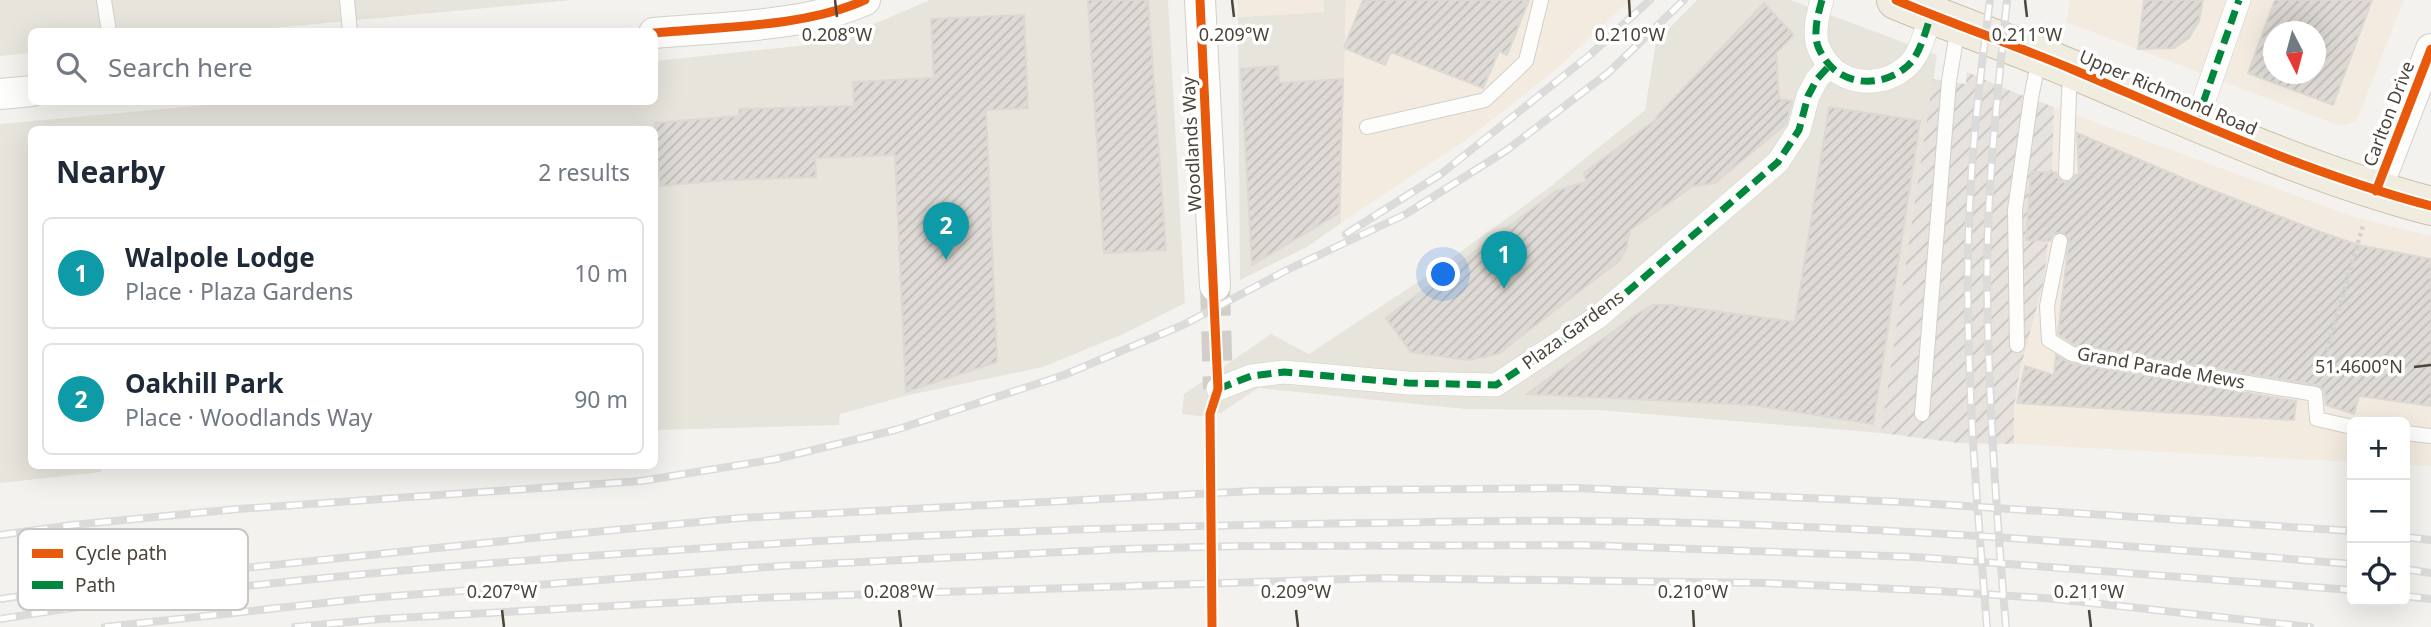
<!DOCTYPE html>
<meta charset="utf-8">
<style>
:root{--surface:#fff;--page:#f2f2f3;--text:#1f2937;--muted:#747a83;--line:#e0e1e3;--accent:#db2777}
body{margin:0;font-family:"Noto Sans",sans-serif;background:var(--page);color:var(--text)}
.controls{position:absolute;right:21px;bottom:21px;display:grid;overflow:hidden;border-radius:10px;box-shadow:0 7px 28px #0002}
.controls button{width:63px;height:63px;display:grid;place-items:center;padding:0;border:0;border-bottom:2px solid var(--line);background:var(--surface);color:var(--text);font:35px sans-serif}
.compass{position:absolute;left:2263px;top:21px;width:63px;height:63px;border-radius:50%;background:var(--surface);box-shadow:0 7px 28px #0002;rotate:174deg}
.you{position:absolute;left:1444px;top:275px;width:24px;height:24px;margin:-18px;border:5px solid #fff;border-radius:50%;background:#1a73e8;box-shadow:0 0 0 10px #1a73e833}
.badge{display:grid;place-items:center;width:46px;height:46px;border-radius:50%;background:var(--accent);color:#fff;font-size:23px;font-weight:700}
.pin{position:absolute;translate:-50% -58px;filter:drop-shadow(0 2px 4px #0008)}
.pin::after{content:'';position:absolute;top:37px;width:24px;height:21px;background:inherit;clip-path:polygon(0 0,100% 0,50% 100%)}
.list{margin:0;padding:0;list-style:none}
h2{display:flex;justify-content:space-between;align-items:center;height:91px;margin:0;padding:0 28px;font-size:30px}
h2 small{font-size:23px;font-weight:400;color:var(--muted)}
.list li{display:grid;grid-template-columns:46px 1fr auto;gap:21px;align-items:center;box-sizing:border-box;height:112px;margin:0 14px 14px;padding:0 14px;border:2px solid var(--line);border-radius:10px}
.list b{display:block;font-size:26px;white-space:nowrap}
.list p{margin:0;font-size:23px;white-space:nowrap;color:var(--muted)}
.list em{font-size:23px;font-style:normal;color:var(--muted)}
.icon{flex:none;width:38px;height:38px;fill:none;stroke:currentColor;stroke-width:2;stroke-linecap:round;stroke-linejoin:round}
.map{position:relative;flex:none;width:2431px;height:627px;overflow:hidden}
.search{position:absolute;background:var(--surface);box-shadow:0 7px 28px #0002;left:28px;top:28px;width:630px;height:77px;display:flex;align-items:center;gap:18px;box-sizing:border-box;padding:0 24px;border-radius:10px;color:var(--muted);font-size:26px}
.panel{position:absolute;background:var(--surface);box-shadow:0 7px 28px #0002;left:28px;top:126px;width:630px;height:343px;border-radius:10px}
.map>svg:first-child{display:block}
.residential{fill:#e7e4dc}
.commercial{fill:#f3ebdf;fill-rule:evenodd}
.industrial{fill:url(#industrial-furrows)}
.building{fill:url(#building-hatch);stroke:#dcd9d4;stroke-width:2;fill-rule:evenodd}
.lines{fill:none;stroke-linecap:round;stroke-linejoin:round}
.minor-tunnel{stroke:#d2cfca;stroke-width:30;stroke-dasharray:30 15;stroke-linecap:butt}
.service-casing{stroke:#d2d0cb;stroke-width:16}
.pedestrian-casing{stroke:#d2d0cb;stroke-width:24}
.minor-casing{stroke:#d2d0cb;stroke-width:32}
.trunk-casing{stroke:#ccbfa9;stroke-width:40}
.path{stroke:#d3d2cc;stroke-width:4.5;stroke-dasharray:3.5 3.5;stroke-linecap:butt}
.service{stroke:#fdfdfc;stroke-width:14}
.pedestrian{stroke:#fdfdfc;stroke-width:23}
.minor{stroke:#fdfdfc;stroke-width:30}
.trunk{stroke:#f0ece0;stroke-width:38}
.rail-casing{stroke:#dbdbda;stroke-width:8}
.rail{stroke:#fff;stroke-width:5;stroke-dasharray:16;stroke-linecap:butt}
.path-bridge{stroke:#d3d2cc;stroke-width:4.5;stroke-dasharray:3.5 3.5;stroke-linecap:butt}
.quiet{stroke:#00873e;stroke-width:7;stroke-dasharray:14 7;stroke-linecap:butt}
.cycleway-casing{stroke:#fff;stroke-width:13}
.cycleway{stroke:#e8590c;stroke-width:9}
.ticks{fill:none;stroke:#4b4439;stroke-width:2.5}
.labels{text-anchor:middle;stroke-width:7;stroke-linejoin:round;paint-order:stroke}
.street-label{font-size:18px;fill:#4b4439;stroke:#fff}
.key{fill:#fff;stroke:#c9c7c4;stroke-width:2}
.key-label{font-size:19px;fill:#4b4439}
.ticks-label{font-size:18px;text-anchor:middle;fill:#4b4439;stroke:#fff;stroke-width:7;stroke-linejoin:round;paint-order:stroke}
</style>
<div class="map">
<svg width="2431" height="627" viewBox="0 0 2431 627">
<defs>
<pattern id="industrial-furrows" width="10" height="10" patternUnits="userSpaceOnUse" patternTransform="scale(1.75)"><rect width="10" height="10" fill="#e6e2de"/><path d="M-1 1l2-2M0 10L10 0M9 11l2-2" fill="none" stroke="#c7c3bf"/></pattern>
<pattern id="building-hatch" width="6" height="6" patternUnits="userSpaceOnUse" patternTransform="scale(1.75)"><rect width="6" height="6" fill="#dedbd6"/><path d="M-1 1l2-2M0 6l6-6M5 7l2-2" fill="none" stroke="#c0bdb8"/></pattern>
</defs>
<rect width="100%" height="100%" fill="#f4f2ee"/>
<!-- residential -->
<g class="residential">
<polygon points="0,0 572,0 240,31 32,32 31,53 0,56"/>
<polygon points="930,0 1168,0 1185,303 1121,335 1043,367 909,395 840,414 839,425 655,430 654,130 32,130 32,466 127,466 101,467 101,472 0,483 0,124 240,102 654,102 655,61 808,45 853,33"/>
<polygon points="1323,0 1346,0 1341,223 1307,247 1240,280 1238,17 1324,12"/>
<polygon points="1697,0 1790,0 1937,55 1881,433 1599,410 1465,409 1258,388 1221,413 1199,416 1182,414 1184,394 1271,334 1309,354 1430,274 1546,190 1645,110 1656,42"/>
</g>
<!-- commercial -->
<g class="commercial">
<polygon points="1237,0 1323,0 1324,12 1238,17"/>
<polygon points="1346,0 1630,0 1553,72 1469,138 1341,223"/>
<path d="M2070 0H2404L2356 122 2340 126 2066 22ZM2274 32H2316V74H2274Z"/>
<polygon points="2054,107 2354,217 2431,236 2431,466 2405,465 2405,422 2352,422 2352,462 2014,444 2014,407 2020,370 2044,280 2048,242 2026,240 2031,172 2052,172"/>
</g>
<!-- industrial -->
<polygon class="industrial" points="1967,72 2013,92 2054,107 2052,172 2031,172 2026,240 2048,241 2044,280 2020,370 2014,407 2014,444 1959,443 1881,433 1933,79 1966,84"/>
<!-- building -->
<g class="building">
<polygon points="1088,0 1148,0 1166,250 1104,253"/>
<polygon points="1363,0 1529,0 1507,55 1499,51 1483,88 1391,52 1385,65 1344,48"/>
<polygon points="2144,0 2203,0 2199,21 2189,38 2174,48 2138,49"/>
<path d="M2275 0H2372L2333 105 2248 73ZM2273 32H2315V74H2273Z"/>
<polygon points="1764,3 1794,35 1776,53 1779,99 1792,101 1786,124 1715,183 1693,186 1630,230 1627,246 1620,260 1498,354 1467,360 1411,352 1386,318 1556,191 1586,182 1584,173 1655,120 1657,116"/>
<polygon points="1024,15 1028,108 986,110 997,362 906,392 895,155 815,158 816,177 728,180 660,186 655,123 739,116 739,109 854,106 853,82 934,78 931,19"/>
<polygon points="1278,66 1279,83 1343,79 1339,213 1252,265 1241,69"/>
<polygon points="1829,107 1920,121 1873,424 1753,405 1527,394 1640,312 1653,305 1670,305 1795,322"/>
<polygon points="2077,133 2194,183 2315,230 2358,245 2431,259 2431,406 2359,396 2354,414 2326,405 2324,390 2317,385 2075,345 2058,334 2069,239 2061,232 2053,234 2050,241 2026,240 2031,172 2056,172 2058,178 2065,183 2071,181 2075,175 2079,175"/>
<polygon points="2056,355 2070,363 2296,401 2294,420 2017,403 2025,366 2054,375"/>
</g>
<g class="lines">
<!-- minor-tunnel -->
<polyline class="minor-tunnel" points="1215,286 1218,389"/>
<defs>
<g id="service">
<polyline points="104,0 109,32"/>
<polyline points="347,0 350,32"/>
<polyline points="1367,127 1485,100 1526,61 1541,0"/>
<polyline points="2066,173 2070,69"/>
<polyline points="2060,241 2047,306 2049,340 2072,354 2315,394 2317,419 2352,427"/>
<polyline points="2017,345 2015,210 2031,98 2039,58"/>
<polyline points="1922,414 1949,81 1958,27"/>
<polyline points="2405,433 2431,436"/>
</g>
<g id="pedestrian">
<path d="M1822 0C1818 14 1814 29 1817 43 1818 48 1821 53 1824 58 1842 86 1880 88 1905 68 1920 57 1925 32 1931 15"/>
<polyline points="2196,123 2239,0"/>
<polyline points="1218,389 1251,376 1284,372 1408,383 1496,385 1598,317 1778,162 1799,130 1808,96 1817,79 1829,66"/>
</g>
<g id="minor">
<polyline points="1200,0 1215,286"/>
<path d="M654 33C719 27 806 27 865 0"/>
<polyline points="0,94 32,91"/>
<polyline points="2376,191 2431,49"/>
</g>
<path id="trunk" d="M1896 0C1955 25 2015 45 2074 70 2192 120 2307 173 2431 206"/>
</defs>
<!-- service casing -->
<use href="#service" class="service-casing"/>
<!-- pedestrian casing -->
<use href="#pedestrian" class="pedestrian-casing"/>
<!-- minor casing -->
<use href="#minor" class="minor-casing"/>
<!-- trunk casing -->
<use href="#trunk" class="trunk-casing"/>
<!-- path -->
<polyline class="path" points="2321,371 2363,225"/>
<!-- service -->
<use href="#service" class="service"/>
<!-- pedestrian -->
<use href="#pedestrian" class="pedestrian"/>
<!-- minor -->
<use href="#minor" class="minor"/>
<!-- trunk -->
<use href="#trunk" class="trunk"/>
<defs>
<g id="rail">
<polyline points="1346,234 1441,174 1591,54 1650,0"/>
<polyline points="0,535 72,525 238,509 641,481 776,459 895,430 1064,375 1183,325 1287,270 1406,214 1507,150 1608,73 1684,0"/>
<polyline points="2405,537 2431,540"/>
<polyline points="2405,569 2431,573"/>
<polyline points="2405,596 2431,599"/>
<polyline points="0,599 128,580 552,536 740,518 1253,491 1576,488 1903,502 2352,531"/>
<path d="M0 619C232 582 472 563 707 548 928 533 1149 526 1370 523 1441 522 1512 520 1583 521 1840 523 2096 543 2352 564"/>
<polyline points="105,627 369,598 780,566 1123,549 1242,546 1583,545 1915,557 2352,590"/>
<polyline points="295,627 380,619 755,598 1380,578 1766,583 1939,591 2056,599 2310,627"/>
<path d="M1987 627C1977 503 1966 379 1968 255 1969 170 1979 84 1990 0"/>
<path d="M2006 627C1996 510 1988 394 1987 276 1987 184 1998 92 2007 0"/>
</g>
</defs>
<!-- rail casing -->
<use href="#rail" class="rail-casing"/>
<!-- rail -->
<use href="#rail" class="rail"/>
<!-- path-bridge -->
<polyline class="path-bridge" points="1210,414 1212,627"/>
<!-- quiet -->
<g class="quiet">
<path d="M1822 0C1818 14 1814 29 1817 43 1818 48 1821 53 1824 58 1842 86 1880 88 1905 68 1920 57 1925 32 1931 15"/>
<polyline points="2196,123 2239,0"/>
<polyline points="1218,389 1251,376 1284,372 1408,383 1496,385 1598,317 1778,162 1799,130 1808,96 1817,79 1829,66"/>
</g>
<defs>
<g id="cycleway">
<polyline points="1200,0 1218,389 1210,414 1212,627"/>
<path d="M1896 0C1955 25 2015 45 2074 70 2192 120 2307 173 2431 206"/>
<path d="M654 33C719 27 806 27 865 0"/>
<polyline points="2376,191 2431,49"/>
</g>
</defs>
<!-- cycleway casing -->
<use href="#cycleway" class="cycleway-casing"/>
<!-- cycleway -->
<use href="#cycleway" class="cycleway"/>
</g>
<!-- ticks -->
<path class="ticks" d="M835 0 837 17M1232 0 1234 17M1629 0 1630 17M2025 0 2027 17M2414 367 2431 365M502 610 504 627M899 610 901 627M1296 610 1298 627M1693 610 1694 627M2089 610 2091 627"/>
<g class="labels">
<!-- street labels -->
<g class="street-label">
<text transform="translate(2168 93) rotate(23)" y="6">Upper Richmond Road</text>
<text transform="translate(2389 114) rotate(-69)" y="6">Carlton Drive</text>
<text transform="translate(1192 144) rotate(-93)" y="6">Woodlands Way</text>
<text transform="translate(1573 330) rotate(-36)" y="6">Plaza Gardens</text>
<text transform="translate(2161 368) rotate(10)" y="6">Grand Parade Mews</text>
</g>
</g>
<!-- legend -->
<rect x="18" y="529" width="230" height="81" rx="10" class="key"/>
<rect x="32" y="549" width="31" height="9" fill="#e8590c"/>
<rect x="32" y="581" width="31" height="8" fill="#00873e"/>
<g class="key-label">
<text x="75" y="560">Cycle path</text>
<text x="75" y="592">Path</text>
</g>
<g class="ticks-label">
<text x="837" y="41">0.208°W</text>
<text x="1234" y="41">0.209°W</text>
<text x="1630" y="41">0.210°W</text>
<text x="2027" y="41">0.211°W</text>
<text x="2359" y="373">51.4600°N</text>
<text x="502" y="598">0.207°W</text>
<text x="899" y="598">0.208°W</text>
<text x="1296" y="598">0.209°W</text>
<text x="1693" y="598">0.210°W</text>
<text x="2089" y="598">0.211°W</text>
</g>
</svg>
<div class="controls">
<button>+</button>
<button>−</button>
<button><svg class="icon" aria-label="locate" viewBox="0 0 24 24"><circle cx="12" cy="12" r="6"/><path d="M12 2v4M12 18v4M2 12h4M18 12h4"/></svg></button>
</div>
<svg class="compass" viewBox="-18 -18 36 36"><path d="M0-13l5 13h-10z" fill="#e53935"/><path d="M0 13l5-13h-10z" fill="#747a83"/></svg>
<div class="you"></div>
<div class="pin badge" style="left:1504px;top:289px;background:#0f9aa8">1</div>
<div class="pin badge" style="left:946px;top:260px;background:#0f9aa8">2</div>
<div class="search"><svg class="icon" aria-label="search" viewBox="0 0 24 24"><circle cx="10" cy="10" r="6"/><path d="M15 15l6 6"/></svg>Search here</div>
<section class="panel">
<h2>Nearby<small>2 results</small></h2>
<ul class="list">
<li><span class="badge" style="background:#0f9aa8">1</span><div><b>Walpole Lodge</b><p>Place · Plaza Gardens</p></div><em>10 m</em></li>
<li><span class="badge" style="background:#0f9aa8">2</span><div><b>Oakhill Park</b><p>Place · Woodlands Way</p></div><em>90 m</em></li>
</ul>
</section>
</div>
